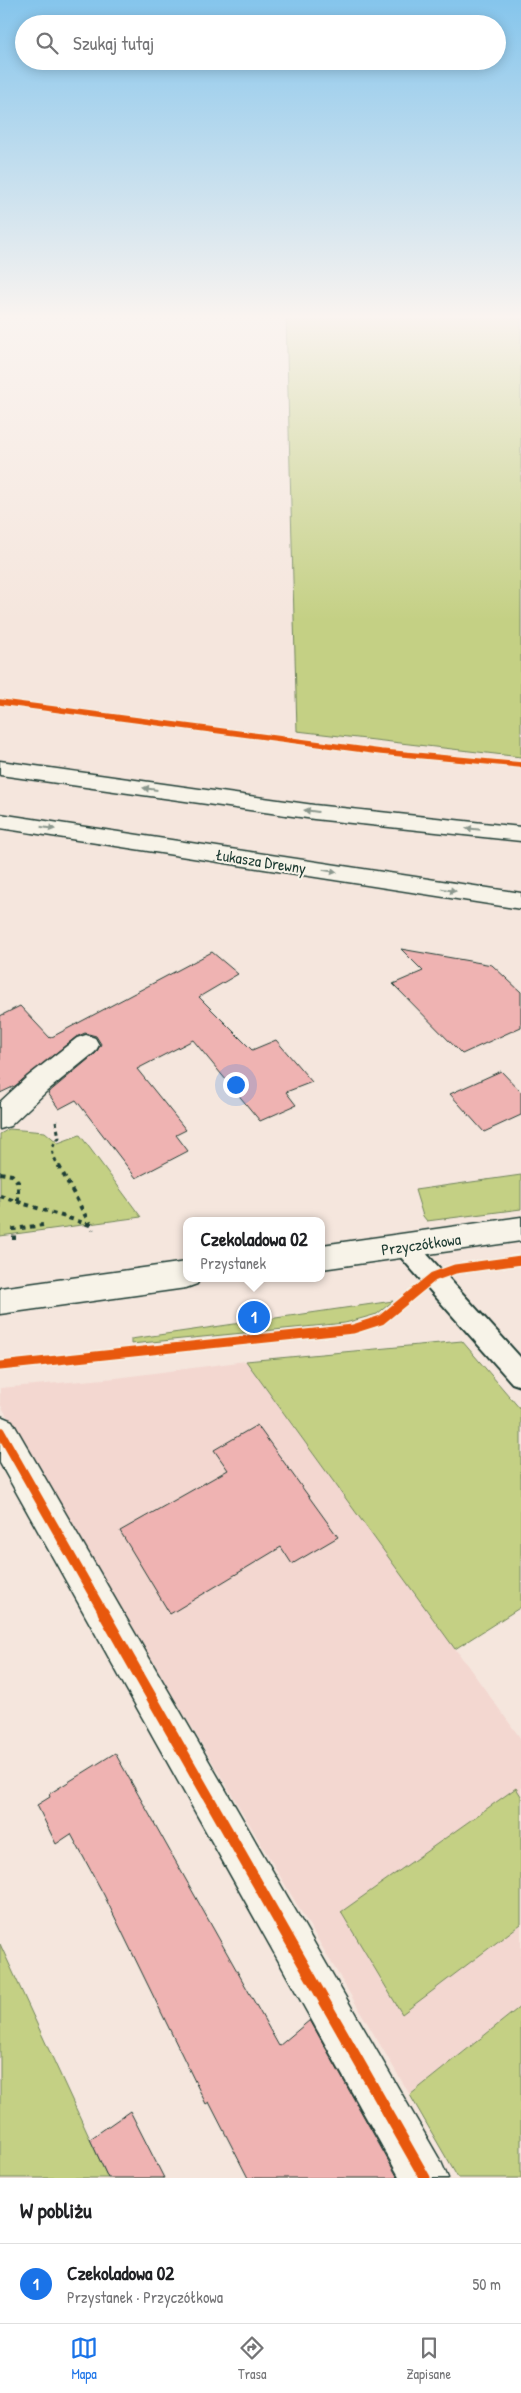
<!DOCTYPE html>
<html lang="pl">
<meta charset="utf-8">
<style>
:root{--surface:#fff;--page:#f2f2f2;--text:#202124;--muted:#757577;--line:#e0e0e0;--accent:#1a73e8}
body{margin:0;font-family:"Patrick Hand",sans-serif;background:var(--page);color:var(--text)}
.you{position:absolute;left:235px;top:1084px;width:18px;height:18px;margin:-12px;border:4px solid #fff;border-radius:50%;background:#1a73e8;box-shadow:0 0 0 8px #1a73e833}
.badge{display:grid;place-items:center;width:32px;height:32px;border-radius:50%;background:var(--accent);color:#fff;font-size:16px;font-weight:700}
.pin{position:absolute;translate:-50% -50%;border:2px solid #fff;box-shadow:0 1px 5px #0006}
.popup{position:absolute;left:183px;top:1217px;width:142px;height:65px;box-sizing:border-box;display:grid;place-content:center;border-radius:10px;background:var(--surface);filter:drop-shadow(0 1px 4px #0005);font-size:16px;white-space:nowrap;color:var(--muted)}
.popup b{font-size:19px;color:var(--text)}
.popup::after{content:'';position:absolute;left:50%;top:100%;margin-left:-10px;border:10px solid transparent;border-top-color:var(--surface)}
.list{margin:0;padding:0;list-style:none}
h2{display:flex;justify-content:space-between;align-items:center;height:65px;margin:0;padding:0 20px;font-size:21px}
h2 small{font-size:16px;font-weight:400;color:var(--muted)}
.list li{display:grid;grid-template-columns:32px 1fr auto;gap:15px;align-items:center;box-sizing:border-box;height:80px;padding:0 20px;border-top:1px solid var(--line)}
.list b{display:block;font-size:19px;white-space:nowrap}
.list p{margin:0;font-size:16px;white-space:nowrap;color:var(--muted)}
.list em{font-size:16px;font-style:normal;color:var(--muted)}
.icon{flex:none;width:28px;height:28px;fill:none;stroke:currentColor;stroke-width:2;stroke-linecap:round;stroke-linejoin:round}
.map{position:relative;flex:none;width:521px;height:2178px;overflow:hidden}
.search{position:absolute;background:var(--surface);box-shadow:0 2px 12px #0003;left:15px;right:15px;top:15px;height:55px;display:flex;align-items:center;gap:12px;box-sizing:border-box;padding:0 18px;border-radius:28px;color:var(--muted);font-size:19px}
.sheet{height:145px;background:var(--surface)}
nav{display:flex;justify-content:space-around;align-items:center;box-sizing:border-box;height:70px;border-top:1px solid var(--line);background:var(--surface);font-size:14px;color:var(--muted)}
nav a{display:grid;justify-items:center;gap:2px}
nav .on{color:var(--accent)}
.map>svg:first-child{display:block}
.built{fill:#f3d7d0}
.green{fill:#c4d084;stroke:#72865c}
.building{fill:#efb3b2;stroke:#1f3d34}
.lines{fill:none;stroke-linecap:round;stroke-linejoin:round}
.service-casing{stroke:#1f3d34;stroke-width:4}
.minor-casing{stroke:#1f3d34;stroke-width:3}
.tertiary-casing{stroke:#1f3d34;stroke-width:3}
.secondary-casing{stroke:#1f3d34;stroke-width:3}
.path-far1{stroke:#1f3d34;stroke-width:3;stroke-dasharray:4 4;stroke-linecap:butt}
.path{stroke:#1f3d34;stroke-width:4;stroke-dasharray:4.5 4.5;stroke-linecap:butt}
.service{fill:#f7f3e8;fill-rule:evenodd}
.minor{fill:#f7f3e8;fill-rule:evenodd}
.tertiary{fill:#f7f3e8;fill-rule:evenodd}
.secondary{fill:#f7f3e8;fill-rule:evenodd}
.cycleway-far2-casing{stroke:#f7f3e8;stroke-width:8}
.cycleway-far1-casing{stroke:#f7f3e8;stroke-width:12}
.cycleway-casing{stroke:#f7f3e8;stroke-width:14}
.cycleway-far2{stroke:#e8590c;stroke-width:5.5}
.cycleway-far1{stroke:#e8590c;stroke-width:9}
.cycleway{stroke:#e8590c;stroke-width:11}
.oneway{fill:#8b988e}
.labels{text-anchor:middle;stroke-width:4;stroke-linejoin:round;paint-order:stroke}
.street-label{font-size:16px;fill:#1f3d34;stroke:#f7f3e8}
</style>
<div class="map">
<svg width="521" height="2178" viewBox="0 0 521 2178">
<rect width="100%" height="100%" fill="#f5e6dd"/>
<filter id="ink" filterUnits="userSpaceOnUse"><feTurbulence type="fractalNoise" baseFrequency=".02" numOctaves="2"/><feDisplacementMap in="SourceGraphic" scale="10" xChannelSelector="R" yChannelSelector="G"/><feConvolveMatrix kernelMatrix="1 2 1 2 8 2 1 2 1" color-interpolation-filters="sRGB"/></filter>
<g filter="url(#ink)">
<!-- built -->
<polygon class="built" points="246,1361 521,1739 521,2006 410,2095 0,1404 0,1388 116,1378"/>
<!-- green -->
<g class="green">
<polygon points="286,316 521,316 521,757 297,731"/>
<polygon points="9,1129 45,1132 58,1143 80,1135 141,1217 0,1236 0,1134"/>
<polygon points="521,1175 521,1209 427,1221 423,1216 415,1190"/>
<polygon points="393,1301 377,1314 345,1323 131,1344 131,1339"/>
<polygon points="462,1341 521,1410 521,1607 455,1649 246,1361"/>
<polygon points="516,1788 521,1796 521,1924 402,2014 341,1912"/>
<polygon points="0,1944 108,2178 0,2178"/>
<polygon points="521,2006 521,2178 458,2178 410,2095"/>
</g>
<!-- building -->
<g class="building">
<polygon points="401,949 492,965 521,992 521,1027 462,1054 393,984 423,971"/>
<polygon points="212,952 238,974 199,997 252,1050 276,1040 312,1082 286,1092 296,1105 260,1121 193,1040 137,1069 186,1130 176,1135 188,1151 136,1178 76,1100 59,1109 48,1093 96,1053 101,1044 96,1036 85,1033 76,1037 15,1086 0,1093 0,1016 20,1006 50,1038"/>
<polygon points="501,1071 521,1092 521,1115 484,1132 450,1094"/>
<polygon points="257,1425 338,1537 292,1564 281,1547 170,1614 120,1531 228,1470 214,1450"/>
<polygon points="115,1753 279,2046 310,2020 398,2178 248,2178 209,2102 206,2104 104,1895 71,1834 56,1844 37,1805 50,1797 49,1794"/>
<polygon points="130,2111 164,2178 108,2178 90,2139"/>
</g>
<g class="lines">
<defs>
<polygon id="service" points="406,1238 414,1240 521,1358 521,1386 512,1383 398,1254 394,1247 398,1240"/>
<g id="minor">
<polygon points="86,1035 95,1038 99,1045 95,1052 47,1091 10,1126 0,1129 0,1102 27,1077 77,1038"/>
<polygon points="0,1416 12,1421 441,2162 448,2178 400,2178 0,1463"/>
</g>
<g id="tertiary">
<polygon points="521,1217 521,1241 322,1269 322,1245"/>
<polygon points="186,1262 186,1278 200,1278 197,1284 186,1288 0,1314 0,1288"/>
</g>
<g id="secondary">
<polygon points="0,761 314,805 521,827 521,841 314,819 0,775"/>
<polygon points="0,814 521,893 521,909 0,828"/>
</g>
</defs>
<!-- service casing -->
<use href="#service" class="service-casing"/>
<!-- minor casing -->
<use href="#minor" class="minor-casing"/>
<!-- tertiary casing -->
<use href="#tertiary" class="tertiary-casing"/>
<!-- secondary casing -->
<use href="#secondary" class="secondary-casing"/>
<!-- path-far1 -->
<path class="path-far1" d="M56 1121 59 1138C48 1149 53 1155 59 1167"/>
<!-- path -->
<g class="path">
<polyline points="59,1166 93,1230"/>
<polyline points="0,1173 12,1175 18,1182 18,1202"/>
<polyline points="0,1196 90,1225"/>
<polyline points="14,1240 14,1229 43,1225"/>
</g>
<!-- service -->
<use href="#service" class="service"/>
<!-- minor -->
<use href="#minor" class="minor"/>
<!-- tertiary -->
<use href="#tertiary" class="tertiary"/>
<!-- secondary -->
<use href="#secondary" class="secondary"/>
<defs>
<polyline id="cycleway-far2" points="0,702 381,752 521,765"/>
<g id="cycleway-far1">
<polyline points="0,1366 353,1329 381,1320 433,1277 455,1269 521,1260"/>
<polyline points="0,1431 104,1614"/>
</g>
<polyline id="cycleway" points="103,1612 425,2178"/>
</defs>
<!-- cycleway-far2 casing -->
<use href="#cycleway-far2" class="cycleway-far2-casing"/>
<!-- cycleway-far1 casing -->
<use href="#cycleway-far1" class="cycleway-far1-casing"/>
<!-- cycleway casing -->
<use href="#cycleway" class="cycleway-casing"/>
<!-- cycleway-far2 -->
<use href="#cycleway-far2" class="cycleway-far2"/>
<!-- cycleway-far1 -->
<use href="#cycleway-far1" class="cycleway-far1"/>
<!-- cycleway -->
<use href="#cycleway" class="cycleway"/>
</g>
<!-- one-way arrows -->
<defs><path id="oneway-solid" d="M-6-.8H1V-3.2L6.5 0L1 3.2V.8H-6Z" transform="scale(1.25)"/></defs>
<g class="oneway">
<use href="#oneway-solid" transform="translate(150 789) rotate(-172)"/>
<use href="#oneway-solid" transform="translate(311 811) rotate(-173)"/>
<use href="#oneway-solid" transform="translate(48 828) rotate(9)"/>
<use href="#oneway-solid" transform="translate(473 829) rotate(-174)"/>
<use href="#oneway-solid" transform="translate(330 871) rotate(9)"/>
<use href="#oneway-solid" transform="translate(449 890) rotate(9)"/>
</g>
</g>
<!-- sky -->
<linearGradient id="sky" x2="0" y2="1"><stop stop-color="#85c5ec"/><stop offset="0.51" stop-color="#faf4f0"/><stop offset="1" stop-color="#faf4f0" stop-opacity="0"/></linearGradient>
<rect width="521" height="621" fill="url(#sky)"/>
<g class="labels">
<!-- street labels -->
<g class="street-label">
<text transform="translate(261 861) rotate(9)" y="6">Łukasza Drewny</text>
<text transform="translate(421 1244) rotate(-8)" y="6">Przyczółkowa</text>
</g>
</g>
</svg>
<div class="you"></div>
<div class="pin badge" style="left:254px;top:1317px">1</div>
<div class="popup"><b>Czekoladowa 02</b>Przystanek</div>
<div class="search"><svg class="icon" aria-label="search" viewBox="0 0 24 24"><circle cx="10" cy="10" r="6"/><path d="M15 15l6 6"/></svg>Szukaj tutaj</div>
</div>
<section class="sheet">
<h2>W pobliżu<small></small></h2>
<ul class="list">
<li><span class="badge">1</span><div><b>Czekoladowa 02</b><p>Przystanek · Przyczółkowa</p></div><em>50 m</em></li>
</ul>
</section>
<nav>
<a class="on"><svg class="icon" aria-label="map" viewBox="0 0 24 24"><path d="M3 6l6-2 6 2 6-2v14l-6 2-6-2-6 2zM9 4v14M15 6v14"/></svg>Mapa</a>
<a><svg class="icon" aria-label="directions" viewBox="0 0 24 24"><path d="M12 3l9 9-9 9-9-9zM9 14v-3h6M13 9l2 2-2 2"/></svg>Trasa</a>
<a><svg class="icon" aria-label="saved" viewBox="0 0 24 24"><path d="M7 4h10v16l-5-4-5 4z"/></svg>Zapisane</a>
</nav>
